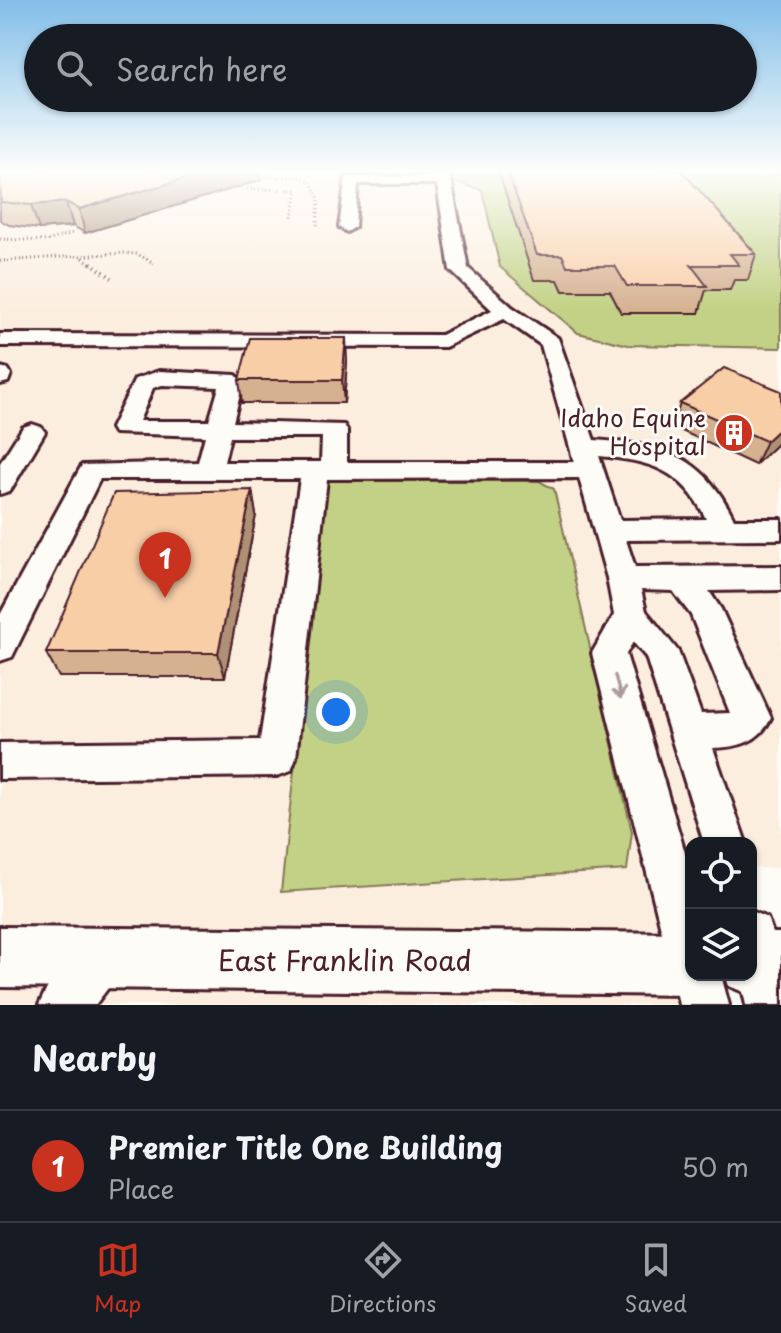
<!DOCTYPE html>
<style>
:root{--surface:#171b24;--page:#242831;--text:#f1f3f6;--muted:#9ea1a6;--line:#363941;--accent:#c8321e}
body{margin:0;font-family:"Playpen Sans",sans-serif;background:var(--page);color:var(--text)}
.controls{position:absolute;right:24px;bottom:24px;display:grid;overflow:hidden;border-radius:16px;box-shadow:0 2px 6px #0004}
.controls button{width:72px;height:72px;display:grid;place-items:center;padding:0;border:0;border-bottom:2px solid var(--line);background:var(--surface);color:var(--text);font:40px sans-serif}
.you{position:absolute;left:336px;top:712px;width:28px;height:28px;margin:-20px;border:6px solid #fff;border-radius:50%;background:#1a73e8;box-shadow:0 0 0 12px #1a73e833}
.badge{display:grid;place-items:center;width:52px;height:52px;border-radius:50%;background:var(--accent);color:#fff;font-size:26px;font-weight:700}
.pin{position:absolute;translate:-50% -66px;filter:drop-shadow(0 2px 4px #0008)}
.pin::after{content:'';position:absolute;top:42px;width:28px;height:24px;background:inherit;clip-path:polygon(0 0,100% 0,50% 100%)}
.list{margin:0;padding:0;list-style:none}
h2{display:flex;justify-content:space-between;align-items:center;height:104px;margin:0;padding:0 32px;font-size:34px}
h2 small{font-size:26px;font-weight:400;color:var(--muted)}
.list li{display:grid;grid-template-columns:52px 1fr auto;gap:24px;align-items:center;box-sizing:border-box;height:112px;padding:0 32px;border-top:2px solid var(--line)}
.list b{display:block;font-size:30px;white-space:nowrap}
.list p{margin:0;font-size:26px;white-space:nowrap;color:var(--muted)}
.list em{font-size:26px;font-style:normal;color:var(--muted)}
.icon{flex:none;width:44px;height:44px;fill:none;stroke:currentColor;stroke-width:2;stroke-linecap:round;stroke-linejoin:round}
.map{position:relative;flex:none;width:781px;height:1005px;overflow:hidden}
.search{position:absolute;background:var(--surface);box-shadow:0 2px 6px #0004;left:24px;right:24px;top:24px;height:88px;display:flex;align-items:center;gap:20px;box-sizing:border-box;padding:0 28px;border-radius:44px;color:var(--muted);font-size:30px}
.sheet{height:216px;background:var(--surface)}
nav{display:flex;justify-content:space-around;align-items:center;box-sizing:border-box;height:112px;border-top:2px solid var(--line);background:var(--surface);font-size:22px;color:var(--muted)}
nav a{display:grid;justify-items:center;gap:4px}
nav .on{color:var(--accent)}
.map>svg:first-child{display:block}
.built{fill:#fceedf}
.green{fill:#c2d185;stroke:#867858;stroke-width:2}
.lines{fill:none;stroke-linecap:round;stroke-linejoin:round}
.minor-casing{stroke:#4a1f2b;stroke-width:6}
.major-casing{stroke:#4a1f2b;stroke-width:6}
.path-far1{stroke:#4a1f2b;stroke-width:3;stroke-dasharray:1 3;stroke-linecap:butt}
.path{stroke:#4a1f2b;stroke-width:4;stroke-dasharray:1 4;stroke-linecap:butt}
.minor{fill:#fdfcf7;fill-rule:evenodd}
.major{fill:#fdfcf7;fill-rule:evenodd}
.wall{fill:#d5b190;stroke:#4a1f2b;stroke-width:2}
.shaded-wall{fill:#ae9075;stroke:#4a1f2b;stroke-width:2}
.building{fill:#f8cea7;stroke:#4a1f2b;stroke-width:2}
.oneway{stroke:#ac999b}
.labels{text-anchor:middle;stroke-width:6;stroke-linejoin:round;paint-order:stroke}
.poi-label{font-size:24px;fill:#4a1f2b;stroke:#fdfcf7;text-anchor:end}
.near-street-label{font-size:28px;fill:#4a1f2b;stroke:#fdfcf7}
</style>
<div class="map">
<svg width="781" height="1005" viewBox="0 0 781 1005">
<rect width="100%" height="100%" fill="#fdfcf7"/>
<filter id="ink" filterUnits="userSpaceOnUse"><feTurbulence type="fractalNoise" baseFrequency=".0125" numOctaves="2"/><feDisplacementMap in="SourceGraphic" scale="16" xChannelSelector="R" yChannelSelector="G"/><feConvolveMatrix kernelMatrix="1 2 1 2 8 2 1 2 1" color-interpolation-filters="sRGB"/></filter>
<g filter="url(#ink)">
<!-- built -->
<polygon class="built" points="0,170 781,170 781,868 751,868 751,843 691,843 691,868 649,868 685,1005 0,1005"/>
<!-- green -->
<g class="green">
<polygon points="432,170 781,170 781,348 628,345 578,333 500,267 482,190 433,176"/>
<polygon points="325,481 539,481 554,489 632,832 627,870 281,892"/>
</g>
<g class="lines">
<defs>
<g id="minor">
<path d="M443 173 448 174 451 180 468 268 512 307 558 338 594 440C663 445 702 453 734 519H781V539L626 540 635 567 781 566V590L709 591 721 609 771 718C759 743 738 747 713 748L746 843H704L646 657 633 642 626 654 691 873V975H721L729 1005H679L673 975 675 970 667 953 592 653 614 615 607 578 579 478 327 479 296 758 291 771 277 776 0 779V743L260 740 300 479H100L12 657 0 661V615L82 465 198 462 205 436 114 433 111 428 135 379 159 371 236 375 243 383 233 422 344 425 347 430V462H574L541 345 504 319 445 347 0 346V334L441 335 492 310 450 270 437 184H358L355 227 347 232 339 227 346 177 437 176ZM162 385 219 387 209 421H139L153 388ZM230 437H322L321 462H224ZM599 456C650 461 683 469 706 519L620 520ZM641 590 673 591 691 615 730 713 701 714 678 651 646 611Z"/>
<polygon points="0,367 8,369 11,374 8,382 0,384"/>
<polygon points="32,424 41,427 45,432 10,491 0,494 0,463 23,427"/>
<path d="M751 911 767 918C781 950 781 971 781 1005H746L739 975H751Z"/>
<path d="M101 934 118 941 125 958 118 975 95 1005H39C51 977 73 946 101 934Z"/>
</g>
<g id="major">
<polygon points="0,927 691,933 691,975 717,975 713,986 691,995 0,987"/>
<polygon points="751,933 781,933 781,995 751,995 729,986 725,975 751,975"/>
</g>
</defs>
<!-- minor casing -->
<use href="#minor" class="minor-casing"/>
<!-- major casing -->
<use href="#major" class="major-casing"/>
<!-- path-far1 -->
<g class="path-far1">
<polyline points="260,177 299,177 311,182 319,199 317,227"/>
<polyline points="247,189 297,190 292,217"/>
<polyline points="0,239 47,241 73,233"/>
<polyline points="83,258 93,265"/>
<polyline points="0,261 125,253 137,254 154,263"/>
</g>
<!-- path -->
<polyline class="path" points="91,263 112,278"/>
<!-- minor -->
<use href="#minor" class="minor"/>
<!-- major -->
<use href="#major" class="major"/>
</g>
<!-- wall -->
<g class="wall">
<polygon points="0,170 261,180 85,233 73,226 39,229 9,225 0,220"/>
<polygon points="498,170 681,170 756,254 748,280 734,280 730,290 706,290 699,313 621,313 610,291 563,291 558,280 534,280"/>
<polygon points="347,361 344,403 242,403 239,380"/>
<polygon points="680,403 781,440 755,465 673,427"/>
<polygon points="252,490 256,515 225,677 59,677 46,653"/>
</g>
<!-- shaded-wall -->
<g class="shaded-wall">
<polygon points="216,170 260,170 261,180 85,233 79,209"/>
<polygon points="66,202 73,226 39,229 31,205"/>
<polygon points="346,338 347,361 344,403 342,380"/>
<polygon points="781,427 781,440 755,465 766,441"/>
<polygon points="252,490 256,515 225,677 218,653"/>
</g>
<!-- building -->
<g class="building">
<polygon points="0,170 216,170 79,209 66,202 31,205 1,202"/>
<polygon points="507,170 681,170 756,254 730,254 739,265 691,265 707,286 627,286 615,266 567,266 562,255 537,255"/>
<polygon points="250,338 346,338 342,380 239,380"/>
<polygon points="724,368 781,391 781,427 766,441 680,403"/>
<polygon points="252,490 218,653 46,653 114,493"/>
</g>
<!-- one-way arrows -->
<defs><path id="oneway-shaft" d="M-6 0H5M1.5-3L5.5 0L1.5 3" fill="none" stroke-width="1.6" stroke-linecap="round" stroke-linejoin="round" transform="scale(2)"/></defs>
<use class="oneway" href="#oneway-shaft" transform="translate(618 687) rotate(75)"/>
</g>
<!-- sky -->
<linearGradient id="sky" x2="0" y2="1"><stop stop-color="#82bee9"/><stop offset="0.55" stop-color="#fefefb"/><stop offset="1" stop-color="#fefefb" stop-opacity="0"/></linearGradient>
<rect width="781" height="311" fill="url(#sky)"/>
<!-- icons -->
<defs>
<symbol id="building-disc" viewBox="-11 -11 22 22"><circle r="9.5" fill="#c8321e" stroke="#fdfcf7"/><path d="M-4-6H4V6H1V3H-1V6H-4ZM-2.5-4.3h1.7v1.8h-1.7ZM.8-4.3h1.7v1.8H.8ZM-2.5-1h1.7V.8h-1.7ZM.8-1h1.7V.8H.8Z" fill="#fff"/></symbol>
</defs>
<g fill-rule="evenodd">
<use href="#building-disc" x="712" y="411" width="44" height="44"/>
</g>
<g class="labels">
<!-- poi labels -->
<g class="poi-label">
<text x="706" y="427">Idaho Equine<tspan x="706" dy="28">Hospital</tspan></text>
</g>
<!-- near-street labels -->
<g class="near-street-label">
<text x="345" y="971">East Franklin Road</text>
</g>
</g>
</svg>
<div class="controls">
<button><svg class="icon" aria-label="locate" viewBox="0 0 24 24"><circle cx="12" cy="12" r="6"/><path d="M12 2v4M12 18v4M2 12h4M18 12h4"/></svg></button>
<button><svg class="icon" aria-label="layers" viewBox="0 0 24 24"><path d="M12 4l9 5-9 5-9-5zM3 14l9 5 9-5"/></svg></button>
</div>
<div class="you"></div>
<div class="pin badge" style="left:165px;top:598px">1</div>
<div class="search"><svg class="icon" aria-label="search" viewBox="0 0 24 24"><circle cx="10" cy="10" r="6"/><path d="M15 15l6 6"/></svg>Search here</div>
</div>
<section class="sheet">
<h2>Nearby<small></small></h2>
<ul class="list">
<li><span class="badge">1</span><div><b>Premier Title One Building</b><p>Place</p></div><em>50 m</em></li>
</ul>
</section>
<nav>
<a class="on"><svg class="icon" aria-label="map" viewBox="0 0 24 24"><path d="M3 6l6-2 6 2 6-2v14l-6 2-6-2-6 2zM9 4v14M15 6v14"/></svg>Map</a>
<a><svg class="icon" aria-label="directions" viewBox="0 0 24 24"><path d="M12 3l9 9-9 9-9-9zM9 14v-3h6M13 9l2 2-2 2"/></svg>Directions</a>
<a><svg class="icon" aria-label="saved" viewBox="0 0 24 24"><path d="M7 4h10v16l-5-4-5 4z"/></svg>Saved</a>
</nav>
